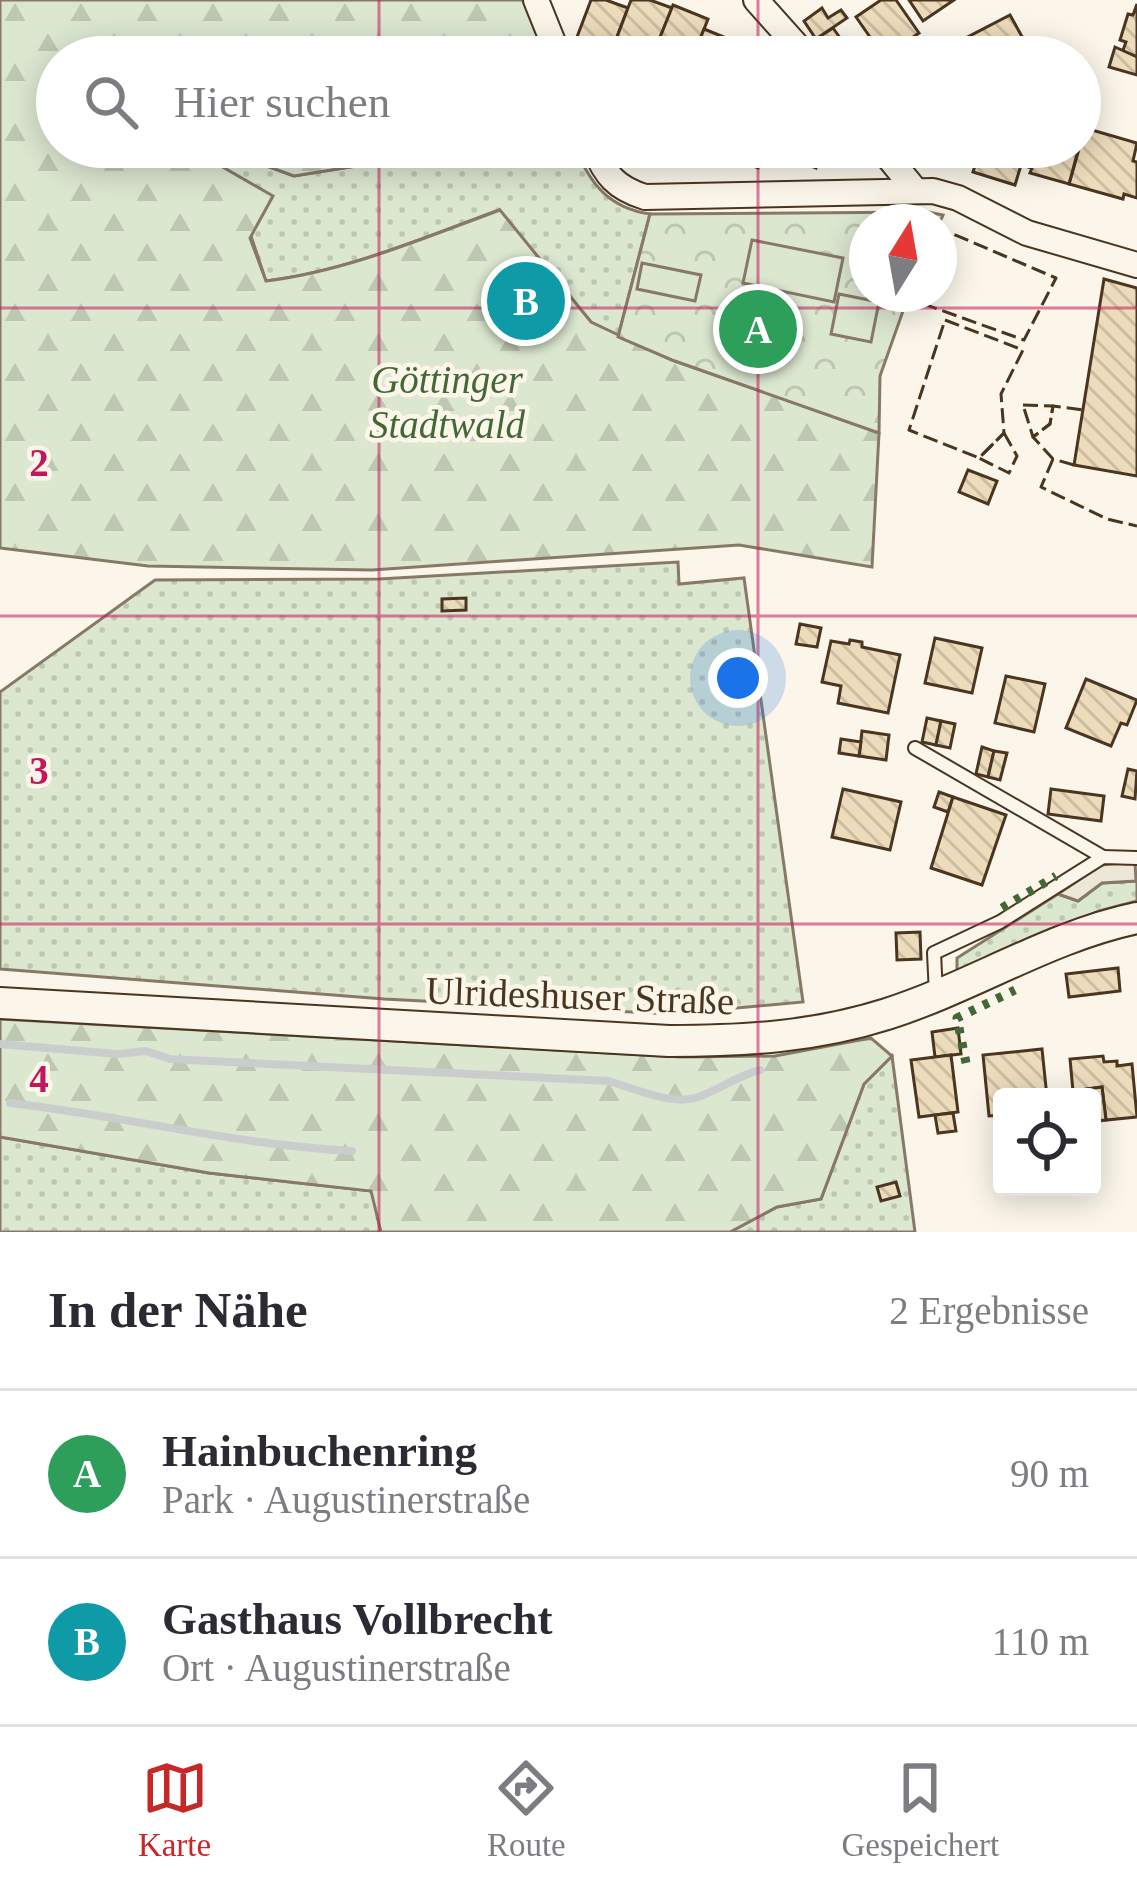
<!DOCTYPE html>
<html lang="de">
<meta charset="utf-8">
<style>
:root{--surface:#fff;--page:#f2f2f3;--text:#2b2b33;--muted:#7c7c81;--line:#e1e1e2;--accent:#c62828}
body{margin:0;font-family:"Times New Roman",serif;background:var(--page);color:var(--text)}
.controls{position:absolute;right:36px;bottom:36px;display:grid;overflow:hidden;border-radius:12px;box-shadow:0 6px 30px #0003}
.controls button{width:108px;height:108px;display:grid;place-items:center;padding:0;border:0;border-bottom:3px solid var(--line);background:var(--surface);color:var(--text);font:60px sans-serif}
.compass{position:absolute;left:849px;top:204px;width:108px;height:108px;border-radius:50%;background:var(--surface);box-shadow:0 6px 30px #0003;rotate:11deg}
.you{position:absolute;left:738px;top:678px;width:42px;height:42px;margin:-30px;border:9px solid #fff;border-radius:50%;background:#1a73e8;box-shadow:0 0 0 18px #1a73e833}
.badge{display:grid;place-items:center;width:78px;height:78px;border-radius:50%;background:var(--accent);color:#fff;font-size:39px;font-weight:700}
.pin{position:absolute;translate:-50% -50%;border:6px solid #fff;box-shadow:0 3px 12px #0006}
.list{margin:0;padding:0;list-style:none}
h2{display:flex;justify-content:space-between;align-items:center;height:156px;margin:0;padding:0 48px;font-size:51px}
h2 small{font-size:39px;font-weight:400;color:var(--muted)}
.list li{display:grid;grid-template-columns:78px 1fr auto;gap:36px;align-items:center;box-sizing:border-box;height:168px;padding:0 48px;border-top:3px solid var(--line)}
.list b{display:block;font-size:45px;white-space:nowrap}
.list p{margin:0;font-size:39px;white-space:nowrap;color:var(--muted)}
.list em{font-size:39px;font-style:normal;color:var(--muted)}
.icon{flex:none;width:66px;height:66px;fill:none;stroke:currentColor;stroke-width:2;stroke-linecap:round;stroke-linejoin:round}
.map{position:relative;flex:none;width:1137px;height:1232px;overflow:hidden}
.search{position:absolute;background:var(--surface);box-shadow:0 6px 30px #0003;left:36px;right:36px;top:36px;height:132px;display:flex;align-items:center;gap:30px;box-sizing:border-box;padding:0 42px;border-radius:66px;color:var(--muted);font-size:45px}
.sheet{height:492px;background:var(--surface)}
nav{display:flex;justify-content:space-around;align-items:center;box-sizing:border-box;height:168px;border-top:3px solid var(--line);background:var(--surface);font-size:33px;color:var(--muted)}
nav a{display:grid;justify-items:center;gap:6px}
nav .on{color:var(--accent)}
.map>svg:first-child{display:block}
.grass{fill:url(#grass-dots);stroke:#887966;stroke-width:3}
.forest{fill:url(#forest-firs);stroke:#887966;stroke-width:3}
.park{fill:url(#park-crowns);stroke:#887966;stroke-width:3}
.garden{fill:#dce7d0;stroke:#887966;stroke-width:3}
.parking{fill:#ede7d9;stroke:#887966;stroke-width:3}
.lines{fill:none;stroke-linecap:round;stroke-linejoin:round}
.stream{stroke:#c9cecd;stroke-width:8}
.building{fill:url(#building-back-hatch);stroke:#4a3520;stroke-width:3}
.service-casing{stroke:#4a3520;stroke-width:16}
.minor-casing{stroke:#4a3520;stroke-width:28}
.tertiary-casing{stroke:#4a3520;stroke-width:34}
.service{stroke:#fbf6e9;stroke-width:12}
.minor{stroke:#fbf6e9;stroke-width:24}
.tertiary{stroke:#fbf6e9;stroke-width:30}
.hedge{stroke:#436837;stroke-width:9;stroke-dasharray:6 9;stroke-linecap:butt}
.fence{stroke:#4a3520;stroke-width:3;stroke-dasharray:15 6;stroke-linecap:butt}
.grid{fill:none;stroke:#c2185b;stroke-width:3;stroke-opacity:0.55}
.labels{text-anchor:middle;stroke-width:9;stroke-linejoin:round;paint-order:stroke}
.park-label{font-size:39px;font-style:italic;fill:#436837;stroke:#fbf6e9}
.street-label{font-size:39px;fill:#4a3520;stroke:#fbf6e9}
.grid-label{font-size:39px;text-anchor:middle;font-weight:bold;fill:#c2185b;stroke:#fbf6e9;stroke-width:9;stroke-linejoin:round;paint-order:stroke}
</style>
<div class="map">
<svg width="1137" height="1232" viewBox="0 0 1137 1232">
<defs>
<pattern id="grass-dots" width="8" height="8" patternUnits="userSpaceOnUse" patternTransform="scale(3)"><rect width="8" height="8" fill="#dce7d0"/><path d="M2 2h.1M6 6h.1" fill="none" stroke="#bec7b2" stroke-width="1.8" stroke-linecap="round"/></pattern>
<pattern id="forest-firs" width="22" height="20" patternUnits="userSpaceOnUse" patternTransform="scale(3)"><rect width="22" height="20" fill="#dce7d0"/><path d="M5 1l3.5 6h-7zM16 11l3.5 6h-7z" fill="#bec7b2"/></pattern>
<pattern id="park-crowns" width="20" height="18" patternUnits="userSpaceOnUse" patternTransform="scale(3)"><rect width="20" height="18" fill="#dce7d0"/><path d="M2 6a3 3 0 1 1 6 0M12 15a3 3 0 1 1 6 0" fill="none" stroke="#bec7b2"/></pattern>
<pattern id="building-back-hatch" width="6" height="6" patternUnits="userSpaceOnUse" patternTransform="scale(3)"><rect width="6" height="6" fill="#ecdcbc"/><path d="M-1 5l2 2M0 0l6 6M5-1l2 2" fill="none" stroke="#ccbda1"/></pattern>
</defs>
<rect width="100%" height="100%" fill="#fbf6e9"/>
<!-- grass -->
<g class="grass">
<path d="M209 147H236L239 156 294 176 475 147 532 155 556 147H575C590 184 609 208 650 214L618 337 591 322 499 210C423 238 346 271 266 281L230 173 214 161Z"/>
<polygon points="678,562 679,584 744,578 803,1002 670,1014 384,999 0,969 0,692 155,580 379,579"/>
<polygon points="1137,881 1137,901 1099,911 957,971 957,958 1058,894 1078,901 1102,883"/>
<polygon points="892,1056 915,1232 730,1232 777,1207 821,1199 864,1084"/>
<polygon points="0,1137 209,1173 372,1191 381,1232 0,1232"/>
</g>
<!-- forest -->
<g class="forest">
<path d="M0 0H523L546 57H57V147H209L214 162 273 196 250 238 266 281C347 271 424 238 500 210L591 322 672 360 879 433 872 567 739 545 372 570 148 566 0 548Z"/>
<polygon points="236,147 475,147 294,176 239,156"/>
<polygon points="0,1019 681,1057 775,1056 871,1038 892,1056 864,1084 821,1199 777,1207 730,1232 381,1232 371,1191 209,1173 0,1137"/>
</g>
<!-- park -->
<polygon class="park" points="928,212 943,215 939,224 867,222 867,294 909,294 880,376 879,433 672,360 618,337 650,214"/>
<!-- garden -->
<g class="garden">
<polygon points="752,240 843,258 834,302 743,283"/>
<polygon points="642,263 701,275 695,301 637,289"/>
<polygon points="839,294 879,302 871,342 831,334"/>
</g>
<!-- parking -->
<polygon class="parking" points="1135,862 1136,881 1102,883 1078,901 1058,894 1101,865"/>
<g class="lines">
<!-- stream -->
<g class="stream">
<path d="M0 1044 118 1054 146 1051 170 1059 608 1081C633 1088 670 1105 695 1098 718 1091 736 1076 760 1070"/>
<path d="M10 1103C124 1116 237 1145 352 1151"/>
</g>
</g>
<!-- building -->
<g class="building">
<polygon points="591,0 606,0 628,8 612,50 577,37"/>
<polygon points="631,0 650,0 672,8 654,52 617,37"/>
<polygon points="881,0 896,0 919,33 884,57 856,17"/>
<polygon points="909,0 954,0 923,21"/>
<polygon points="1137,4 1137,57 1122,53 1126,42 1120,40 1128,14 1133,15"/>
<polygon points="673,5 708,19 693,57 657,45"/>
<polygon points="822,8 828,18 841,10 847,18 816,39 804,21"/>
<polygon points="1010,15 1030,51 1019,57 971,57 962,40"/>
<polygon points="833,28 848,49 828,57 816,39"/>
<polygon points="704,29 751,48 747,57 708,57 695,52"/>
<polygon points="912,38 925,57 884,57"/>
<polygon points="1115,47 1137,57 1137,75 1109,67"/>
<polygon points="1085,128 1137,143 1133,161 1137,162 1137,198 1124,194 1123,199 1069,184"/>
<polygon points="711,147 766,147 758,168"/>
<polygon points="778,147 824,147 816,168 776,152"/>
<polygon points="981,147 1079,147 1069,184 1030,173 1032,168 1021,165 1015,185 973,172"/>
<polygon points="1104,279 1137,288 1137,476 1074,465"/>
<polygon points="968,470 997,481 988,504 959,492"/>
<polygon points="466,598 466,610 442,611 442,599"/>
<polygon points="800,624 821,628 817,647 796,644"/>
<polygon points="935,638 982,648 972,693 925,683"/>
<polygon points="850,640 862,642 862,647 900,655 888,713 838,703 841,686 822,682 831,641 849,644"/>
<polygon points="1006,676 1045,684 1034,732 995,723"/>
<polygon points="1086,679 1137,700 1127,725 1121,723 1111,746 1066,728"/>
<polygon points="927,718 941,721 936,745 922,742"/>
<polygon points="941,721 955,724 950,748 936,745"/>
<polygon points="862,731 889,735 886,760 859,756"/>
<polygon points="841,739 861,742 859,756 839,753"/>
<polygon points="982,747 994,751 988,777 976,774"/>
<polygon points="994,751 1007,753 1000,780 988,777"/>
<polygon points="1128,769 1137,771 1135,799 1122,796"/>
<polygon points="843,789 901,802 890,850 832,837"/>
<polygon points="1051,789 1104,796 1101,821 1048,814"/>
<polygon points="939,792 953,797 948,812 934,807"/>
<polygon points="953,797 1006,815 982,885 931,868"/>
<polygon points="920,932 921,959 897,960 896,933"/>
<polygon points="1118,968 1120,991 1069,997 1066,974"/>
<polygon points="958,1028 961,1054 935,1057 932,1032"/>
<polygon points="1042,1049 1047,1097 1002,1097 1002,1115 989,1116 983,1055"/>
<polygon points="951,1055 958,1112 919,1117 911,1060"/>
<polygon points="1103,1056 1104,1062 1117,1061 1117,1066 1132,1064 1137,1117 1106,1120 1102,1087 1073,1091 1070,1059"/>
<polygon points="1102,1087 1106,1120 1092,1122 1092,1097 1074,1097 1073,1091"/>
<polygon points="953,1113 956,1131 938,1133 935,1115"/>
<polygon points="896,1182 900,1196 881,1201 877,1187"/>
</g>
<g class="lines">
<defs>
<g id="service">
<polyline points="915,748 1103,857"/>
<polyline points="936,994 934,953 1000,922 1103,857 1137,858"/>
</g>
<g id="minor">
<polyline points="536,0 559,57"/>
<polyline points="756,0 807,57"/>
<path d="M594 147C605 175 616 188 645 197L933 191 958 198 1027 233 1137 265"/>
<polyline points="880,147 916,191"/>
</g>
<path id="tertiary" d="M0 1003 669 1041C744 1041 815 1037 887 1014 972 987 1050 936 1137 918"/>
</defs>
<!-- service casing -->
<use href="#service" class="service-casing"/>
<!-- minor casing -->
<use href="#minor" class="minor-casing"/>
<!-- tertiary casing -->
<use href="#tertiary" class="tertiary-casing"/>
<!-- service -->
<use href="#service" class="service"/>
<!-- minor -->
<use href="#minor" class="minor"/>
<!-- tertiary -->
<use href="#tertiary" class="tertiary"/>
<!-- hedge -->
<g class="hedge">
<polyline points="1002,908 1056,876"/>
<polyline points="966,1063 957,1018 1015,990"/>
</g>
<!-- fence -->
<g class="fence">
<polyline points="909,294 907,298 1024,340 1056,278 939,228"/>
<polygon points="945,320 1023,350 1001,394 1004,433 979,458 909,430"/>
<polygon points="1023,405 1053,406 1050,424 1033,437"/>
<polygon points="1004,433 1017,456 1009,473 979,458"/>
<polyline points="1053,459 1041,487 1107,519 1137,526"/>
<polyline points="1074,465 1053,459 1033,437 1050,424 1053,406 1083,410"/>
</g>
</g>
<!-- grid -->
<path class="grid" d="M379 0V57M758 0V57M379 147V1232M758 147V1232M0 308H1137M0 616H1137M0 924H1137"/>
<g class="labels">
<!-- park labels -->
<g class="park-label">
<text x="447" y="393">Göttinger<tspan x="447" dy="45">Stadtwald</tspan></text>
</g>
<!-- street labels -->
<g class="street-label">
<text transform="translate(580 995) rotate(2)" y="14">Ulrideshuser Straße</text>
</g>
</g>
<g class="grid-label">
<text x="39" y="476">2</text>
<text x="39" y="784">3</text>
<text x="39" y="1092">4</text>
</g>
</svg>
<div class="controls">
<button><svg class="icon" aria-label="locate" viewBox="0 0 24 24"><circle cx="12" cy="12" r="6"/><path d="M12 2v4M12 18v4M2 12h4M18 12h4"/></svg></button>
</div>
<svg class="compass" viewBox="-18 -18 36 36"><path d="M0-13l5 13h-10z" fill="#e53935"/><path d="M0 13l5-13h-10z" fill="#7c7c81"/></svg>
<div class="you"></div>
<div class="pin badge" style="left:758px;top:329px;background:#2e9e5b">A</div>
<div class="pin badge" style="left:526px;top:301px;background:#0f9aa8">B</div>
<div class="search"><svg class="icon" aria-label="search" viewBox="0 0 24 24"><circle cx="10" cy="10" r="6"/><path d="M15 15l6 6"/></svg>Hier suchen</div>
</div>
<section class="sheet">
<h2>In der Nähe<small>2 Ergebnisse</small></h2>
<ul class="list">
<li><span class="badge" style="background:#2e9e5b">A</span><div><b>Hainbuchenring</b><p>Park · Augustinerstraße</p></div><em>90 m</em></li>
<li><span class="badge" style="background:#0f9aa8">B</span><div><b>Gasthaus Vollbrecht</b><p>Ort · Augustinerstraße</p></div><em>110 m</em></li>
</ul>
</section>
<nav>
<a class="on"><svg class="icon" aria-label="map" viewBox="0 0 24 24"><path d="M3 6l6-2 6 2 6-2v14l-6 2-6-2-6 2zM9 4v14M15 6v14"/></svg>Karte</a>
<a><svg class="icon" aria-label="directions" viewBox="0 0 24 24"><path d="M12 3l9 9-9 9-9-9zM9 14v-3h6M13 9l2 2-2 2"/></svg>Route</a>
<a><svg class="icon" aria-label="saved" viewBox="0 0 24 24"><path d="M7 4h10v16l-5-4-5 4z"/></svg>Gespeichert</a>
</nav>
